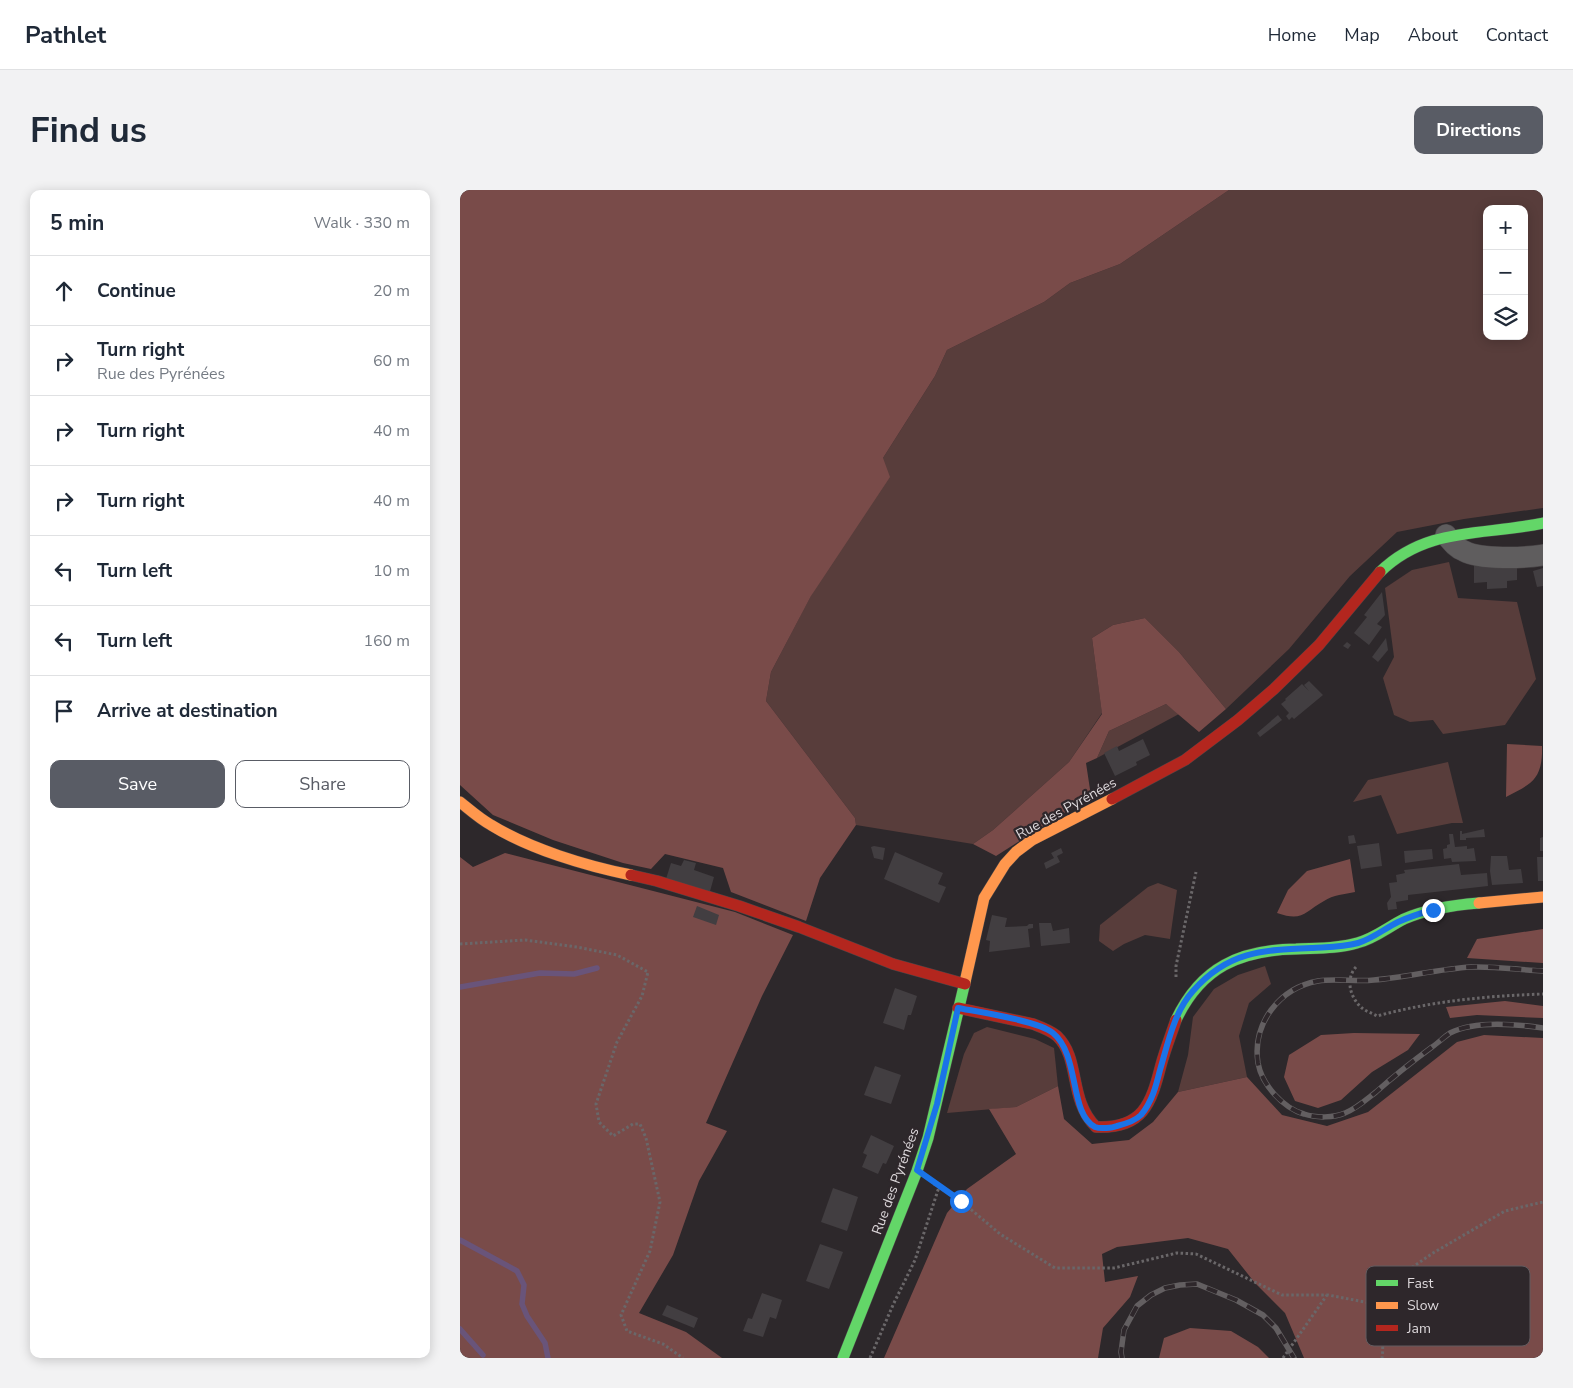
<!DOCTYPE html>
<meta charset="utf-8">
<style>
:root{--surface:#fff;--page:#f2f2f3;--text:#1f2937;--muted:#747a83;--line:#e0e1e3;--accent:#595c65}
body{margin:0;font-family:"Nunito Sans",sans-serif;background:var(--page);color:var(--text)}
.controls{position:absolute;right:15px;top:15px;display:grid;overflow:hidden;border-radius:10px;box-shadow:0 2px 12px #0003}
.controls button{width:45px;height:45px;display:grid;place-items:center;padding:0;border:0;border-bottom:1px solid var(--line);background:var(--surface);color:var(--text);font:25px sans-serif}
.stop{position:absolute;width:15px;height:15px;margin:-11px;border:4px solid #1a73e8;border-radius:50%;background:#fff}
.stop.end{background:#1a73e8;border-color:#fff;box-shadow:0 1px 5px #0008}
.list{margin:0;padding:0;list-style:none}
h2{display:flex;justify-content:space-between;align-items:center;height:65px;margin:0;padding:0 20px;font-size:21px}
h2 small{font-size:16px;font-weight:400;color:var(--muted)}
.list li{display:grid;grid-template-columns:32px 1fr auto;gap:15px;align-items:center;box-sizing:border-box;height:70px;padding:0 20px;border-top:1px solid var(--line)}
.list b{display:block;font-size:19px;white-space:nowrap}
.list p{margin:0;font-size:16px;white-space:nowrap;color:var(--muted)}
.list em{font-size:16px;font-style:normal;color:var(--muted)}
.actions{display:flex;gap:10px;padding:15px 20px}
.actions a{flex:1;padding:11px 0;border:1px solid var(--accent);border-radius:10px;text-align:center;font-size:18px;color:var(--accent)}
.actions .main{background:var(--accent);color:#fff}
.icon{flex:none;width:28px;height:28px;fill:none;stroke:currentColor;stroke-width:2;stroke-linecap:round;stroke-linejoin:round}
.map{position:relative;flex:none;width:1083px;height:1168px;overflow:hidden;border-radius:10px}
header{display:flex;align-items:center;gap:30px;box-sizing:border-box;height:70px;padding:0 25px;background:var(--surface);border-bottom:1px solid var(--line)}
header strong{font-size:24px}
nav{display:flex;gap:28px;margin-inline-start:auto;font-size:18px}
.intro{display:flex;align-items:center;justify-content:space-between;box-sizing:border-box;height:120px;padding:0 30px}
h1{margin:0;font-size:35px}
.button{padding:12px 22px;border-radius:10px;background:var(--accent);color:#fff;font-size:18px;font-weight:700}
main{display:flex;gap:30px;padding:0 30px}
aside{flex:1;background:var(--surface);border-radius:10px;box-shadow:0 2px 12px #0003}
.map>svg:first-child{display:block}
.green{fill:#583d3b;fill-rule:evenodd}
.forest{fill:#794b49}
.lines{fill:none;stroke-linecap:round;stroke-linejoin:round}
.stream{stroke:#69547a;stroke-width:5.5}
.building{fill:#423e41}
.street-casing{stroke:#4a4648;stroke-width:22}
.fast-casing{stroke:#4a4648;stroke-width:12}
.slow-casing{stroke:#4a4648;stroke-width:12}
.jam-casing{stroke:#4a4648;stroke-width:12}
.path{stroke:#6a6769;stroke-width:3;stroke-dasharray:2.5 2.5;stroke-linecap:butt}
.street{stroke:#5f5d5e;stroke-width:21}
.fast{stroke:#63d668;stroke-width:11}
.slow{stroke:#ff974d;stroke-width:11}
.jam{stroke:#b3261e;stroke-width:11}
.rail-casing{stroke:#635f61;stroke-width:5.5}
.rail{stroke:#2e272b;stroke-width:4;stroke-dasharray:11;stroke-linecap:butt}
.route{stroke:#1a73e8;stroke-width:6}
.labels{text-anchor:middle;stroke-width:4.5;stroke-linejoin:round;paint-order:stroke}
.street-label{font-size:14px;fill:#ded9dc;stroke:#2e272b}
.key{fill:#2e272b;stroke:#635c60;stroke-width:1}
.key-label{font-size:14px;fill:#ded9dc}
</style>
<header>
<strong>Pathlet</strong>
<nav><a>Home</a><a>Map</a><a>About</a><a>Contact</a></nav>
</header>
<div class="intro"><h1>Find us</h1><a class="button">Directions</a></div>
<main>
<aside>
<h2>5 min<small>Walk · 330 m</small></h2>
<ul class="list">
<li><svg class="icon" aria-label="ahead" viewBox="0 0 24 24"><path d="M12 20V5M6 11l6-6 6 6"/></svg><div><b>Continue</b></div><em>20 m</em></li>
<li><svg class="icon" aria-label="right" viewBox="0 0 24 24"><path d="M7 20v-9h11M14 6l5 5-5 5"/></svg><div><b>Turn right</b><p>Rue des Pyrénées</p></div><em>60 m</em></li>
<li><svg class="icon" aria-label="right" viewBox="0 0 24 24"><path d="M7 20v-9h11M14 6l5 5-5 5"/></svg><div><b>Turn right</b></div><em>40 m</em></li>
<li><svg class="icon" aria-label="right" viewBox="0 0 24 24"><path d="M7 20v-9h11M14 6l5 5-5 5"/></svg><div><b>Turn right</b></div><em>40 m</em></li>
<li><svg class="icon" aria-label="left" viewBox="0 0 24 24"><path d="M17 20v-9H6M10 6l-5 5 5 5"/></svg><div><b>Turn left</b></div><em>10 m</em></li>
<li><svg class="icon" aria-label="left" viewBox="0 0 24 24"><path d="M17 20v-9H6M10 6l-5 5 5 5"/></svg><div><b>Turn left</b></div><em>160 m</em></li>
<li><svg class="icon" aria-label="arrive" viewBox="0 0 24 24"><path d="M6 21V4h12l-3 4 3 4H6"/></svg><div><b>Arrive at destination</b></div></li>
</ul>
<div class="actions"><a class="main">Save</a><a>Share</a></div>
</aside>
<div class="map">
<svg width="1083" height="1168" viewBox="0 0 1083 1168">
<rect width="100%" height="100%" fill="#2d282b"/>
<!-- green -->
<g class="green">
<path d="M769 0H1083V318L1004 329 937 342 890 386 829 459 766 519 719 462 685 428 653 435 632 448 642 523 609 572 533 640 513 654 396 635 395 628 306 511 311 482 423 268 475 186 487 160 584 112 610 93 660 74ZM1027 19H1064V146H1027Z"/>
<polygon points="989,372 998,408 1057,412 1076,489 1045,535 983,544 973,530 950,532 934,525 923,488 934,467 925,398 952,380"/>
<polygon points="706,514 719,524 637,568 649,541"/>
<polygon points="988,572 1003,633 992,633 937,644 921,605 893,612 908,590"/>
<polygon points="698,693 717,700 710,749 685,745 664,754 653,761 639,751 640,735 688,697"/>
<polygon points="805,776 811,794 789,813 779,846 787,887 718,902 728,865 733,827 754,799 778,785"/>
<polygon points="527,837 575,849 594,858 598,896 556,917 487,923 504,864 514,843"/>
</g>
<!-- forest -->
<g class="forest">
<polygon points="0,0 769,0 660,74 610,93 584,112 487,160 475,186 423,268 430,287 351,406 311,482 306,511 395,628 396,635 360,688 346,731 271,702 263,678 205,664 191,679 163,673 93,650 33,625 0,595"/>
<polygon points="685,428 719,462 766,519 739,542 706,514 649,541 637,568 626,573 631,606 536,666 513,654 533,640 609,572 642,524 632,448 653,435"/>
<path d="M1047 554 1082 556C1083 590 1071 594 1046 607Z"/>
<polygon points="45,663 275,722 333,745 302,806 246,933 267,941 239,991 213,1065 179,1123 226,1142 262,1168 0,1168 0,667 13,677"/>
<path d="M890 669 895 702C885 704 873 705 864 711 844 722 843 732 817 723L828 700 847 681Z"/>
<polygon points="1083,739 1083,773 1007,768 1017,749"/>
<polygon points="1045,811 1083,816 1083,828 1017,825 990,828 986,817"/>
<polygon points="894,843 960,844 948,860 912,882 881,910 858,918 835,911 824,887 829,865 861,845"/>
<polygon points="1024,845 1083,848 1083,1168 844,1168 825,1123 795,1093 768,1059 728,1048 657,1057 642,1064 645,1092 678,1086 670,1107 643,1138 638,1168 424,1168 487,1023 507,999 556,964 529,919 556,917 598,896 604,929 632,954 669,950 693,932 718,902 787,887 822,925 867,936 908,922 997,852"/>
<polygon points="730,1138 771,1141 798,1157 809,1168 699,1168 704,1148"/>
</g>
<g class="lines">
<!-- stream -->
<g class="stream">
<polyline points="0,797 80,783 114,784 137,778"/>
<polyline points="0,1050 57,1081 64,1095 62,1114 67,1126 85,1153 88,1168"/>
<polyline points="0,1139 23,1165"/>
</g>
</g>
<!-- building -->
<g class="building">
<polygon points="1014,370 1057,373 1057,390 1047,391 1047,398 1027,399 1027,392 1014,393"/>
<polygon points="1083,378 1083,396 1077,397 1073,381"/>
<polygon points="922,402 925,425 917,434 922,437 909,455 894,443 907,427 904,425"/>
<polygon points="926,448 928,460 918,472 912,467"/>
<polygon points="887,452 891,455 888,459 883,456"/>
<polygon points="849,491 863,505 834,529 832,527 829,530 826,526 829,523 821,514 826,510 825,509 842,494 849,501 844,495"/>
<polygon points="818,525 822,530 800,547 797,543"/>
<polygon points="683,549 690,565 676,572 677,575 655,586 644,563 657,556 659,561"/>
<polygon points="1024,639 1025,647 1006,648 1006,650 1000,650 1000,641 1002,641 1002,644"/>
<polygon points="989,644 993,644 995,657 1007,656 1007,659 1014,658 1016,671 992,672 991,668 984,669 983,659 987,658 987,655 990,654"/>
<polygon points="894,645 896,653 889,654 888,646"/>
<polygon points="1083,647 1083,661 1080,661 1080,648"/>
<polygon points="919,653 922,676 901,679 897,656"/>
<polygon points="414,656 425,658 423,670 414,668 411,657"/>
<polygon points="601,658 603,663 597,666 600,672 586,679 584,673 594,668 591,663"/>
<polygon points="972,659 973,669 945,673 944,661"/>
<polygon points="435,662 483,683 478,694 486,697 479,713 424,689"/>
<polygon points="1031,666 1047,666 1049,680 1061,679 1063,693 1032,695 1030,681"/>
<polygon points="1077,667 1083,667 1083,691 1078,691"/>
<polygon points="224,670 236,673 234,680 254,687 249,705 206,689 211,673 221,676"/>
<polygon points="999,674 1001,685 1027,683 1028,696 948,705 948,710 936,712 937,719 928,720 927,713 931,707 929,693 937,692 936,685 945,683 944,680"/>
<polygon points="237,716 259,725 256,735 233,727"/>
<polygon points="532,725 547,728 545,737 567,736 569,734 573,734 573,738 568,739 570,757 529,762 530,751 526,750"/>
<polygon points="579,733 591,733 593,741 609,738 610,753 581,756"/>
<polygon points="435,798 457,806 451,825 448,825 444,840 423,833"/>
<polygon points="415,876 441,885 431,914 404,905"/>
<polygon points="411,945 434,956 426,974 423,973 418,984 402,977 407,965 403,963"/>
<polygon points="373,998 398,1007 387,1041 361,1032"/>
<polygon points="360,1054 383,1062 369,1099 346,1091"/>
<polygon points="302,1103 322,1110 316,1129 310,1127 303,1147 283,1141 288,1128 292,1129"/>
<polygon points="207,1115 238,1128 234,1138 202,1125"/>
</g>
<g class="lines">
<defs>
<path id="street" d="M986 345C991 351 996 358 1004 361 1021 370 1064 368 1083 365"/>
<g id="fast">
<path d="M920 382C967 336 1024 346 1083 333"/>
<path d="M716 830C741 777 780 760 836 759 856 758 877 759 897 753 914 749 928 737 944 729 967 719 994 715 1019 713"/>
<polyline points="383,1168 457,981 468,948 505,792"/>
</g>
<g id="slow">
<path d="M0 612C10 620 20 629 31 635 70 659 126 676 171 685"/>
<polyline points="1019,713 1083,707"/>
<polyline points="505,792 524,708 545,674 556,662 572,650 652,609"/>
</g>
<g id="jam">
<polyline points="652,609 725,570 778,530 814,499 859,455 920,382"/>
<polyline points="171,685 197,691 279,716 339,737 433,774 505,794"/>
<path d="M498 818 573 834C581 837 590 840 597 846 621 869 608 909 636 937 683 939 691 914 701 875 705 860 711 845 716 830"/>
</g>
</defs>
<!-- street casing -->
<use href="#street" class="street-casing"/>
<!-- fast casing -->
<use href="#fast" class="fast-casing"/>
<!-- slow casing -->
<use href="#slow" class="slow-casing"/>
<!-- jam casing -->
<use href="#jam" class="jam-casing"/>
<!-- path -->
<g class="path">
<polyline points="0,754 65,750 117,757 157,765 188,782 182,806 157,852 136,914 139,932 153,946 173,934 180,934 186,948 200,1012 190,1061 161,1125 167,1141 203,1154 223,1168"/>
<path d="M896 777C885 789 890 808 902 818 905 821 912 823 917 826 973 811 1025 806 1083 804"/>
<polyline points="716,787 716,776 736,682"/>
<path d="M474 994 501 1011 540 1044 595 1078H654L717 1063 736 1064 822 1105H868L910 1113C918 1131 925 1148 922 1168"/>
<polyline points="910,1113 941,1085 973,1063 1045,1021 1083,1012"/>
<polyline points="410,1168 433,1115 455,1070 479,997"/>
<polyline points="823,1168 867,1105"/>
</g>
<!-- street -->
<use href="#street" class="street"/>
<!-- fast -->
<use href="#fast" class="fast"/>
<!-- slow -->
<use href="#slow" class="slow"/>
<!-- jam -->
<use href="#jam" class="jam"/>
<defs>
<g id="rail">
<path d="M1083 781C1060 780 1035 776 1011 777 979 779 947 787 914 790 896 792 876 788 858 791 819 798 792 834 798 873 802 895 823 918 844 924 856 928 874 928 885 923 896 919 907 909 916 902 934 886 953 871 972 857 978 853 984 847 990 843 1015 830 1056 834 1083 838"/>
<polyline points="662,1168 661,1162 664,1140 677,1116 691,1105 705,1098 720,1095 737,1094 776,1110 803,1125 816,1138 834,1168"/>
</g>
</defs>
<!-- rail casing -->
<use href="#rail" class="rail-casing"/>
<!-- rail -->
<use href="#rail" class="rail"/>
</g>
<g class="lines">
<!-- route -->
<path class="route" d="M501 1011 457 980 477 914 498 818C519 822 579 831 593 843 620 865 609 924 635 937 640 939 652 938 657 936 665 934 675 931 681 925 692 912 696 896 700 880 708 853 714 822 733 801 768 761 803 760 853 758 868 757 883 757 898 753 912 749 924 739 938 732 949 727 961 723 973 720"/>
</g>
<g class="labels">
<!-- street labels -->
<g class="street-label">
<text transform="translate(606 618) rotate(-29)" y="5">Rue des Pyrénées</text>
<text transform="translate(435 991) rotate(-70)" y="5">Rue des Pyrénées</text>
</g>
</g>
<!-- legend -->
<rect x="906" y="1076" width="164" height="80" rx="8" class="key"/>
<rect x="916" y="1090" width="22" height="6" fill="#63d668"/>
<rect x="916" y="1112" width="22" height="7" fill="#ff974d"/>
<rect x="916" y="1135" width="22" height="6" fill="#b3261e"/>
<g class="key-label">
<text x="947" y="1098">Fast</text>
<text x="947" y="1120">Slow</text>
<text x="947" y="1143">Jam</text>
</g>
</svg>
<div class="controls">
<button>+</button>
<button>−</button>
<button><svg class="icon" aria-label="layers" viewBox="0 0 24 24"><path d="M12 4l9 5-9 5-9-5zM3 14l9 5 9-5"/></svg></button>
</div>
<div class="stop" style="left:501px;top:1011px"></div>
<div class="stop end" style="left:973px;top:720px"></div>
</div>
</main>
